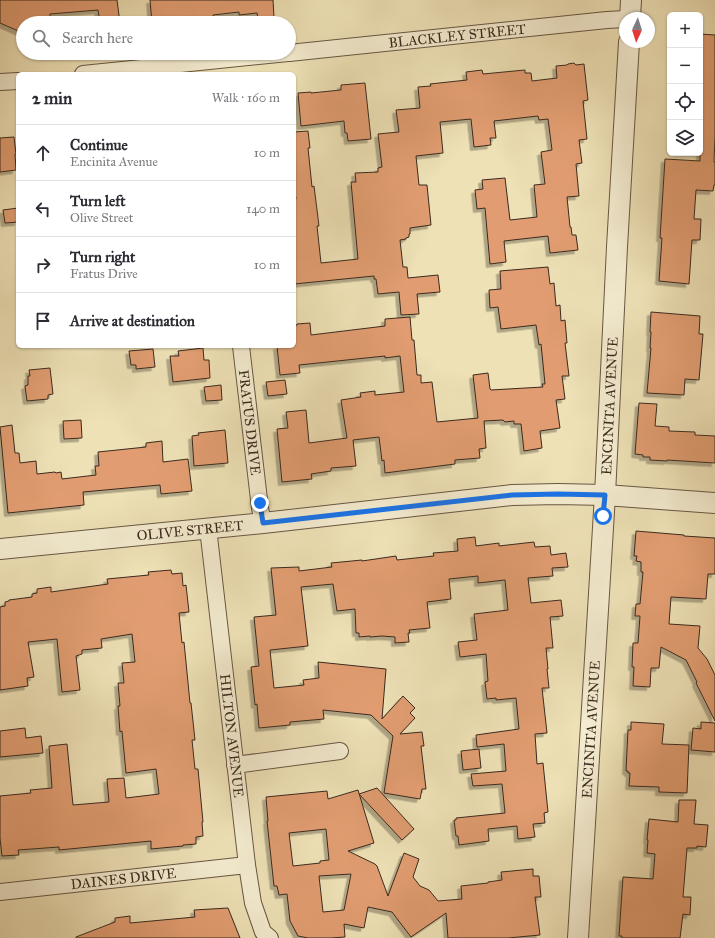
<!DOCTYPE html>
<meta charset="utf-8">
<style>
:root{--surface:#fff;--page:#f7f7f7;--text:#2b2b33;--muted:#7c7c81;--line:#e1e1e2}
body{margin:0;font-family:"IM FELL Great Primer",serif;background:var(--page);color:var(--text)}
.controls{position:absolute;right:12px;top:12px;display:grid;overflow:hidden;border-radius:6px;box-shadow:0 1px 3px #0004}
.controls button{width:36px;height:36px;display:grid;place-items:center;padding:0;border:0;border-bottom:1px solid var(--line);background:var(--surface);color:var(--text);font:20px sans-serif}
.compass{position:absolute;left:619px;top:12px;width:36px;height:36px;border-radius:50%;background:var(--surface);box-shadow:0 1px 3px #0004;rotate:184deg}
.stop{position:absolute;width:12px;height:12px;margin:-9px;border:3px solid #1a73e8;border-radius:50%;background:#fff}
.stop.end{background:#1a73e8;border-color:#fff;box-shadow:0 1px 4px #0008}
.list{margin:0;padding:0;list-style:none}
h2{display:flex;justify-content:space-between;align-items:center;height:52px;margin:0;padding:0 16px;font-size:17px}
h2 small{font-size:13px;font-weight:400;color:var(--muted)}
.list li{display:grid;grid-template-columns:26px 1fr auto;gap:12px;align-items:center;box-sizing:border-box;height:56px;padding:0 16px;border-top:1px solid var(--line)}
.list b{display:block;font-size:15px;white-space:nowrap}
.list p{margin:0;font-size:13px;white-space:nowrap;color:var(--muted)}
.list em{font-size:13px;font-style:normal;color:var(--muted)}
.icon{flex:none;width:22px;height:22px;fill:none;stroke:currentColor;stroke-width:2;stroke-linecap:round;stroke-linejoin:round}
.map{position:relative;flex:none;width:715px;height:938px;overflow:hidden}
.search{position:absolute;background:var(--surface);box-shadow:0 1px 3px #0004;left:16px;top:16px;width:280px;height:44px;display:flex;align-items:center;gap:10px;box-sizing:border-box;padding:0 14px;border-radius:22px;color:var(--muted);font-size:15px}
.panel{position:absolute;background:var(--surface);box-shadow:0 1px 3px #0004;left:16px;top:72px;width:280px;height:276px;border-radius:6px}
.map>svg:first-child{display:block}
.building{fill:#e19d71;stroke:#3b291e;fill-rule:evenodd;filter:url(#shadow)}
.lines{fill:none;stroke-linecap:round;stroke-linejoin:round}
.minor-casing{stroke:#685744;stroke-width:18}
.tertiary-casing{stroke:#685744;stroke-width:22}
.minor{stroke:#f4ecd0;stroke-width:16}
.tertiary{stroke:#f4ecd0;stroke-width:20}
.route{stroke:#1a73e8;stroke-width:5}
.labels{text-anchor:middle;stroke-width:3.5;stroke-linejoin:round;paint-order:stroke}
.street-label{font-size:14px;fill:#3b291e;stroke:#f4ecd0}
</style>
<div class="map">
<svg width="715" height="938" viewBox="0 0 715 938">
<defs>
<filter id="shadow"><feDropShadow dx="-3.5" dy="3.5" stdDeviation="0" flood-color="#0004"/></filter>
</defs>
<rect width="100%" height="100%" fill="#eee1b6"/>
<filter id="stains"><feTurbulence type="fractalNoise" baseFrequency=".005" numOctaves="4"/><feColorMatrix values="0 0 0 0 .2 0 0 0 0 .09 0 0 0 0 .02 0 0 0 .5 -.17"/></filter>
<radialGradient id="worn" r=".72"><stop offset=".6" stop-color="#630" stop-opacity="0"/><stop offset="1" stop-color="#630" stop-opacity=".3"/></radialGradient>
<!-- building -->
<g class="building">
<polygon points="0,0 117,0 120,23 100,23 98,10 50,14 50,17 48,18 49,23 23,23 23,33 0,23"/>
<polygon points="150,0 273,0 274,17 258,18 257,13 239,15 239,12 213,15 214,18 186,21 186,23 152,23"/>
<polygon points="700,34 715,35 715,136 714,162 715,162 715,185 714,185 713,191 696,190 694,219 701,219 700,240 692,240 689,284 659,281 662,238 660,238 665,159 700,161 700,97 702,71 700,71"/>
<polygon points="574,63 576,65 584,64 588,100 583,101 587,139 579,140 582,163 576,164 579,196 567,197 570,227 571,227 572,235 576,235 578,250 550,253 548,236 504,241 506,262 490,264 485,208 477,209 475,190 483,189 482,180 505,178 510,220 537,217 534,185 545,184 541,152 552,150 548,119 539,120 538,116 494,121 496,138 490,138 491,145 474,147 471,119 440,122 443,153 416,156 419,185 427,185 431,225 410,228 410,234 409,234 409,237 406,238 406,239 400,240 403,267 407,267 408,278 438,275 440,292 417,294 419,314 401,315 399,292 378,294 376,279 374,279 374,276 294,284 294,199 296,199 294,185 294,132 308,131 310,148 308,148 312,187 314,186 319,226 317,226 321,263 358,259 351,182 356,182 355,173 378,172 378,168 382,167 378,134 399,132 396,110 420,108 418,87 431,86 430,84 467,80 466,72 482,70 483,74 525,70 525,73 531,73 532,81 557,78 556,66 567,65 568,64"/>
<polygon points="365,83 371,139 348,141 347,133 345,133 344,121 301,126 298,93 311,92 311,93 341,90 341,85"/>
<polygon points="14,137 16,154 15,154 16,170 0,172 0,138"/>
<polygon points="18,208 18,222 5,223 3,210"/>
<polygon points="548,267 550,284 554,283 556,306 560,305 561,321 565,320 567,343 565,343 569,376 562,376 565,399 556,400 560,428 540,431 542,448 524,451 521,424 514,424 514,421 505,422 503,420 484,421 486,448 479,449 480,458 455,460 455,464 385,473 384,460 382,461 379,437 353,440 356,466 331,468 331,471 311,474 312,479 282,482 277,429 288,428 286,412 306,410 309,443 347,438 341,400 361,397 360,393 375,391 375,395 404,392 400,356 385,358 385,356 299,365 300,373 280,375 277,346 294,346 294,326 297,325 297,324 310,323 311,335 385,326 385,319 410,317 412,340 414,340 417,375 421,375 421,383 432,382 437,422 478,418 473,375 488,373 490,389 491,390 543,387 542,384 545,384 541,344 539,345 536,325 501,329 498,307 490,308 489,290 501,289 500,271"/>
<polygon points="651,312 700,316 699,334 703,334 699,380 685,379 684,395 647,393 651,348 650,348 651,332 650,332"/>
<polygon points="203,348 204,360 209,360 210,378 173,382 170,356 179,356 178,351"/>
<polygon points="153,349 155,367 136,369 136,365 131,365 129,351"/>
<polygon points="50,368 53,394 48,395 48,399 27,401 25,386 28,385 28,376 30,376 29,370"/>
<polygon points="285,380 287,394 268,396 266,382"/>
<polygon points="221,385 222,400 206,401 204,387"/>
<polygon points="639,403 657,404 655,426 669,427 669,431 695,432 695,435 715,436 715,463 667,460 667,461 650,460 650,457 643,457 643,455 635,454"/>
<polygon points="81,420 82,438 64,439 63,421"/>
<polygon points="12,425 15,453 19,453 20,463 36,461 37,474 55,472 56,473 61,472 62,479 96,475 95,466 99,466 98,452 146,447 146,443 162,441 163,462 188,459 192,491 161,494 160,485 83,492 84,505 8,513 0,427"/>
<polygon points="225,430 228,463 194,466 192,436 199,435 198,433"/>
<polygon points="636,531 684,535 684,536 715,538 715,574 708,574 706,599 671,597 669,624 700,626 698,648 707,659 715,675 715,721 696,683 697,682 686,660 661,647 659,668 651,668 650,687 633,686 634,667 632,667 633,643 638,643 640,616 635,616 636,604 640,604 643,572 641,572 641,562 636,561 637,556 634,556"/>
<polygon points="475,537 476,546 499,543 499,546 534,542 535,547 550,546 551,555 566,553 568,567 552,568 553,576 528,578 531,603 561,600 563,616 550,617 553,648 546,648 548,669 547,669 549,688 542,688 547,733 535,734 537,764 543,763 548,812 544,813 545,823 533,824 535,837 518,839 517,826 488,829 489,841 459,845 458,836 456,836 454,820 456,820 456,818 505,813 502,784 473,786 471,774 506,771 504,744 477,747 476,735 519,729 516,698 496,700 496,698 487,699 485,682 488,681 486,654 460,657 458,642 477,640 474,614 508,610 505,580 478,583 478,576 449,579 451,599 427,602 430,628 409,630 410,633 408,633 409,642 395,643 395,637 382,636 370,637 370,636 359,637 359,633 356,633 355,609 337,611 333,584 301,587 308,646 270,650 274,688 304,685 303,680 319,678 318,662 386,669 382,719 403,696 415,708 410,713 415,718 400,734 422,732 424,746 421,746 426,789 422,789 420,799 384,793 393,736 371,715 323,710 324,719 290,722 290,725 259,728 257,704 255,705 251,667 259,666 254,617 276,615 271,568 299,567 299,571 332,567 331,563 362,560 362,561 396,556 397,560 434,556 433,553 458,551 457,539"/>
<polygon points="171,570 172,574 182,573 183,586 186,585 189,612 179,613 182,643 184,642 190,703 191,703 195,740 192,740 195,769 198,769 203,822 202,822 203,836 196,837 196,844 183,845 183,846 151,849 151,841 59,850 59,847 18,850 19,855 2,856 0,838 0,796 31,793 30,790 52,788 49,746 67,744 73,805 109,802 107,779 124,778 126,798 159,794 156,769 126,773 122,731 120,732 118,706 120,706 118,683 124,683 122,663 135,662 132,634 101,639 102,648 82,650 82,654 76,656 80,690 62,692 57,639 28,642 34,677 27,678 28,686 0,690 0,607 5,606 5,602 9,601 9,600 32,597 32,594 37,593 37,589 51,587 51,592 108,584 107,579 149,575 148,572"/>
<polygon points="631,722 664,724 662,744 689,745 687,793 659,792 659,787 629,786 630,773 628,773 628,771 626,771 628,730 631,730"/>
<polygon points="701,722 715,723 715,752 691,750 693,728 701,729"/>
<polygon points="25,728 26,738 41,736 43,753 0,757 0,731"/>
<polygon points="479,749 481,768 463,770 461,751"/>
<polygon points="377,788 414,829 402,840 359,794"/>
<path d="M358 790 374 843 348 851 375 864 377 866 388 896 404 853 419 859 413 877 420 886 429 890 438 901 462 899 461 886 488 883V882L502 880 501 872 533 869V876H539L541 897H535L540 935 508 938H448L446 913 411 937 392 912 368 907 364 928 344 924 345 937 331 938H308L298 936 290 921 287 894 279 895 277 886H274L267 821H268L266 797 327 791 328 799ZM326 829 329 860 320 861V863L293 866 289 833ZM351 874 344 910 323 912 319 876Z"/>
<polygon points="679,800 696,800 694,824 708,825 706,847 697,846 697,848 687,848 683,897 691,897 690,915 683,914 680,938 622,938 622,936 619,936 623,877 653,879 655,854 647,853 648,840 647,840 649,819 678,822"/>
<polygon points="228,908 240,938 76,938 76,937 115,922 115,918 130,916 130,923 195,917 194,910"/>
</g>
<g class="lines">
<defs>
<g id="minor">
<path id="s1" d="M289 53 607 20 625 19"/>
<polyline points="83,74 288,53"/>
<polyline points="0,82 18,81"/>
<path id="s2" d="M241 346 260 508 263 523"/>
<path id="s3" d="M208 528 247 865 253 903 263 932 270 938"/>
<polyline points="235,765 340,751"/>
<path id="s4" d="M0 892 247 865"/>
</g>
<g id="tertiary">
<polyline points="630,18 631,0"/>
<path id="s5" d="M0 549 263 523 512 495 558 494 605 495 715 503"/>
<path id="s6" d="M578 938 605 495 617 247 629 42"/>
</g>
</defs>
<!-- minor casing -->
<use href="#minor" class="minor-casing"/>
<!-- tertiary casing -->
<use href="#tertiary" class="tertiary-casing"/>
<!-- minor -->
<use href="#minor" class="minor"/>
<!-- tertiary -->
<use href="#tertiary" class="tertiary"/>
</g>
<g class="lines">
<!-- route -->
<polyline class="route" points="260,503 263,523 512,495 558,494 605,495 603,516"/>
</g>
<g class="labels">
<!-- street labels -->
<g class="street-label">
<text dy="5" stroke="none"><textPath href="#s1" startOffset="169">BLACKLEY STREET</textPath></text>
<text dy="5" stroke="none"><textPath href="#s6" startOffset="533">ENCINITA AVENUE</textPath></text>
<text dy="5" stroke="none"><textPath href="#s2" startOffset="77">FRATUS DRIVE</textPath></text>
<text dy="5" stroke="none"><textPath href="#s5" startOffset="191">OLIVE STREET</textPath></text>
<text dy="5" stroke="none"><textPath href="#s6" startOffset="209">ENCINITA AVENUE</textPath></text>
<text dy="5" stroke="none"><textPath href="#s3" startOffset="209">HILTON AVENUE</textPath></text>
<text dy="5" stroke="none"><textPath href="#s4" startOffset="124">DAINES DRIVE</textPath></text>
</g>
</g>
<rect width="100%" height="100%" filter="url(#stains)"/>
<rect width="100%" height="100%" fill="url(#worn)"/>
</svg>
<div class="controls">
<button>+</button>
<button>−</button>
<button><svg class="icon" aria-label="locate" viewBox="0 0 24 24"><circle cx="12" cy="12" r="6"/><path d="M12 2v4M12 18v4M2 12h4M18 12h4"/></svg></button>
<button><svg class="icon" aria-label="layers" viewBox="0 0 24 24"><path d="M12 4l9 5-9 5-9-5zM3 14l9 5 9-5"/></svg></button>
</div>
<svg class="compass" viewBox="-18 -18 36 36"><path d="M0-13l5 13h-10z" fill="#e53935"/><path d="M0 13l5-13h-10z" fill="#7c7c81"/></svg>
<div class="stop" style="left:603px;top:516px"></div>
<div class="stop end" style="left:260px;top:503px"></div>
<div class="search"><svg class="icon" aria-label="search" viewBox="0 0 24 24"><circle cx="10" cy="10" r="6"/><path d="M15 15l6 6"/></svg>Search here</div>
<section class="panel">
<h2>2 min<small>Walk · 160 m</small></h2>
<ul class="list">
<li><svg class="icon" aria-label="ahead" viewBox="0 0 24 24"><path d="M12 20V5M6 11l6-6 6 6"/></svg><div><b>Continue</b><p>Encinita Avenue</p></div><em>10 m</em></li>
<li><svg class="icon" aria-label="left" viewBox="0 0 24 24"><path d="M17 20v-9H6M10 6l-5 5 5 5"/></svg><div><b>Turn left</b><p>Olive Street</p></div><em>140 m</em></li>
<li><svg class="icon" aria-label="right" viewBox="0 0 24 24"><path d="M7 20v-9h11M14 6l5 5-5 5"/></svg><div><b>Turn right</b><p>Fratus Drive</p></div><em>10 m</em></li>
<li><svg class="icon" aria-label="arrive" viewBox="0 0 24 24"><path d="M6 21V4h12l-3 4 3 4H6"/></svg><div><b>Arrive at destination</b></div></li>
</ul>
</section>
</div>
